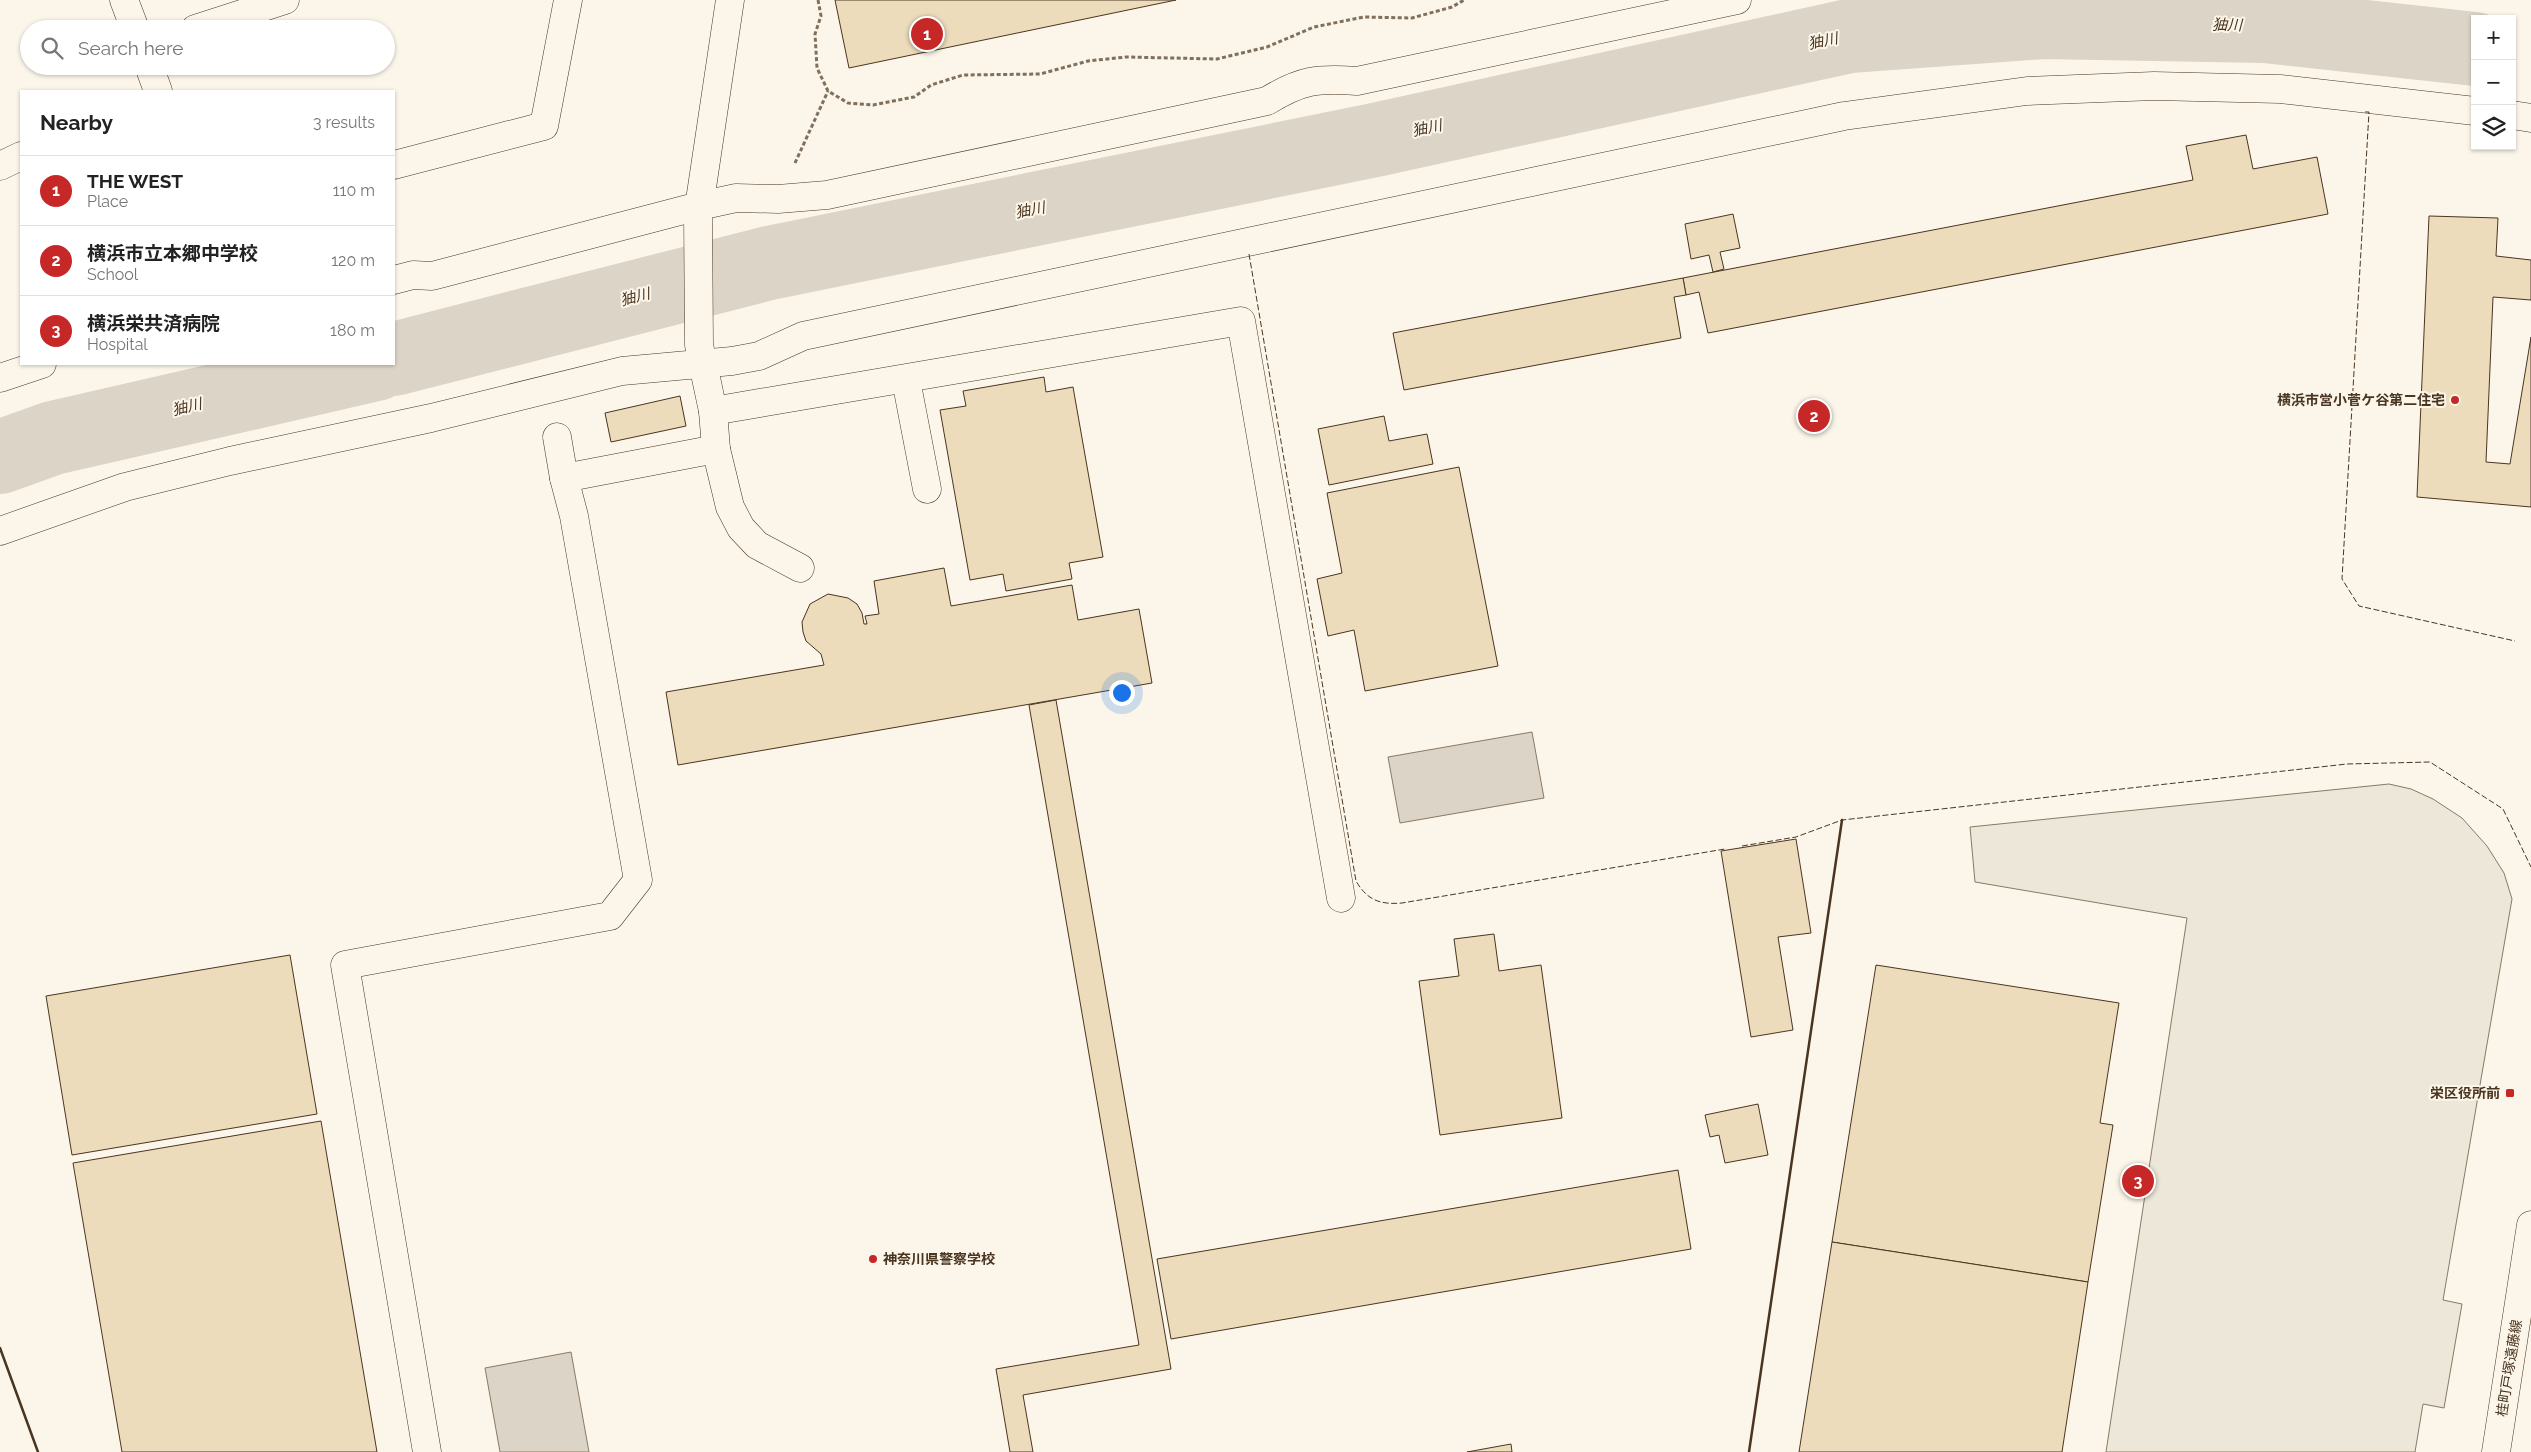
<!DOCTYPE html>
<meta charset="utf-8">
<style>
:root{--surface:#fff;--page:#f6f6f6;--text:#222;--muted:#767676;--line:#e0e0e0;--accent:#c62828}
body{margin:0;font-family:Raleway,"Noto Sans JP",sans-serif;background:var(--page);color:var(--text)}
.controls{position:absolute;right:15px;top:15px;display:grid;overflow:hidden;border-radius:0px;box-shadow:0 1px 4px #0004}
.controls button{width:45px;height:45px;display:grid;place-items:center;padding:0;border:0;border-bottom:1px solid var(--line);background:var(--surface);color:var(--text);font:25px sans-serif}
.you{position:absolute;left:1121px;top:692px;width:18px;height:18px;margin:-12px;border:4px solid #fff;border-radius:50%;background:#1a73e8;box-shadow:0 0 0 8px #1a73e833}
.badge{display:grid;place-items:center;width:32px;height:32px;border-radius:50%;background:var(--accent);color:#fff;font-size:16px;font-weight:700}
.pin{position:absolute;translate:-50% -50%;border:2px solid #fff;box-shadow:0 1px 5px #0006}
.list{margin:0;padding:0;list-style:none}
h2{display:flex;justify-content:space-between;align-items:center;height:65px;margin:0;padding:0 20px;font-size:21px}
h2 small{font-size:16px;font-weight:400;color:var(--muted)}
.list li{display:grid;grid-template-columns:32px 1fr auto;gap:15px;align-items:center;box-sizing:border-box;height:70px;padding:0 20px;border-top:1px solid var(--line)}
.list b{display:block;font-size:19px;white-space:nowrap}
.list p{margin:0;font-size:16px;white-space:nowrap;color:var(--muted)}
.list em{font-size:16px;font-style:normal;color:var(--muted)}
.icon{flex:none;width:28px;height:28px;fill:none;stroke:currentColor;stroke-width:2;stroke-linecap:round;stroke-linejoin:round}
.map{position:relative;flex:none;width:2531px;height:1452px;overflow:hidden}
.search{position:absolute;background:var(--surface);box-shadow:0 1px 4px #0004;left:20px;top:20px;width:375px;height:55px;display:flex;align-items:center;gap:12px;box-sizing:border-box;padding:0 18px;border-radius:28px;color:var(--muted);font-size:19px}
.panel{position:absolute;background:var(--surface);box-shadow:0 1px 4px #0004;left:20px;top:90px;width:375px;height:275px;border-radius:0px}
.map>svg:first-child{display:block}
.parking{fill:#ede7d9;stroke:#887966}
.water{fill:#dcd4c6;stroke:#887966}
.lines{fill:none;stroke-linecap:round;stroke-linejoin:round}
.river{stroke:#dcd4c6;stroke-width:74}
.building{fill:#ecdcbc;stroke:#4a3520}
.minor-casing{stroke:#4a3520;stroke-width:29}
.path{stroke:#7f6f5c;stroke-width:3;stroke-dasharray:4 2.5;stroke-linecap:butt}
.minor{stroke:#fbf6e9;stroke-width:28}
.fence{stroke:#4a3520;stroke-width:1;stroke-dasharray:6 2.5;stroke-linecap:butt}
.wall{stroke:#4a3520;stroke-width:2.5}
.poi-dot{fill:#c62828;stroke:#fbf6e9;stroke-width:2}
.labels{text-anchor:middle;stroke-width:4;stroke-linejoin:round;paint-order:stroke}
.poi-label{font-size:14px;font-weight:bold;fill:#4a3520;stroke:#fbf6e9;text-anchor:end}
.street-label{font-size:14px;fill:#4a3520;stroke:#fbf6e9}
.water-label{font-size:15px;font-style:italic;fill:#4a3520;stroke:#fbf6e9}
</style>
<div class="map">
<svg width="2531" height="1452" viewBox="0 0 2531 1452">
<rect width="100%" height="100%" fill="#fbf6e9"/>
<!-- parking -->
<polygon class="parking" points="2389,784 2411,789 2433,799 2462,818 2487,846 2504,873 2512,899 2443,1300 2462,1304 2444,1408 2423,1404 2415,1452 2106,1452 2187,918 1975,882 1970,827"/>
<!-- water -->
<g class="water">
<polygon points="1532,732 1544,798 1400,823 1388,757"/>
<polygon points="571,1352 589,1452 500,1452 485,1368"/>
</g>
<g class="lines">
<!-- river -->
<g class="river">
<polyline points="394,359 769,263 1375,140 1849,36 2044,22 2265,26 2475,49"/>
<polyline points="0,457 53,438 376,364"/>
</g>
</g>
<!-- building -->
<g class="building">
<polygon points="835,0 1176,0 849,68"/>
<polygon points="2246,135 2253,169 2317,157 2328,214 1708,333 1699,292 1686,295 1683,278 2193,180 2186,146"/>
<polygon points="1733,214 1740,248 1720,252 1724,269 1713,272 1709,255 1691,259 1685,224"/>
<polygon points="2429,216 2498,218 2496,256 2531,260 2531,300 2493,297 2486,462 2510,464 2531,337 2531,507 2417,497"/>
<polygon points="1683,278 1686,295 1674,297 1681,338 1404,390 1393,333"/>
<polygon points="1044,377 1046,392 1073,387 1103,557 1069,563 1072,579 1006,591 1003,574 970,580 940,410 966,406 963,391"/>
<polygon points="680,396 686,426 611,442 605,413"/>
<polygon points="1384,416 1389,441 1427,434 1433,464 1329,485 1318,429"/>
<polygon points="1459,467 1498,666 1365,691 1354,630 1328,636 1317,579 1342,573 1327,493"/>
<polygon points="944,568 951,606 1072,585 1078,620 1139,609 1152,683 678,765 666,692 824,665 821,654 806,641 803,632 802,622 810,604 828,594 848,598 857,604 862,613 864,624 867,624 865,616 879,614 874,581"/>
<polygon points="1056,700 1171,1369 1023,1395 1033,1452 1010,1452 996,1369 1139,1345 1029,705"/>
<polygon points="1796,839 1811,933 1778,937 1793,1030 1751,1037 1721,851"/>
<polygon points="1494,934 1499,971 1541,965 1562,1118 1440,1135 1419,981 1459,976 1454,939"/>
<polygon points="290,955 317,1114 72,1155 46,996"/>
<polygon points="1876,965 2119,1003 2100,1123 2113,1125 2088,1282 1832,1242"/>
<polygon points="1758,1104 1768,1155 1725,1163 1719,1135 1710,1137 1705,1115"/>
<polygon points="321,1121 377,1452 122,1452 73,1163"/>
<polygon points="1678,1170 1691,1249 1171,1339 1157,1259"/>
<polygon points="1832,1242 2088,1282 2062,1452 1799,1452"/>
<polygon points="1511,1444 1512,1452 1467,1452"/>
</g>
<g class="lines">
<defs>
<g id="minor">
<polyline points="124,0 135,29"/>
<polyline points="730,0 698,214 699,345 713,411 716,449 730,507 741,528 757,545 800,568"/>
<polyline points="195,29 285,0"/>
<polyline points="149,66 158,91"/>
<polyline points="2512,115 2531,118"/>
<polyline points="394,165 544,126 568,0"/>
<polyline points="0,166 21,156"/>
<path d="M394 280 413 275 432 276 699 206 736 198 778 199 827 195 1267 101C1301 80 1317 78 1357 81L1737 0"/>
<polyline points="0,378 42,364"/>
<polyline points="906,380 927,489"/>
<polyline points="713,411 1241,321 1341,898"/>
<polyline points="557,437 564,478"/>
<polyline points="0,531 125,487 230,461 431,418 622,371 732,361 759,356 803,336 1844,116 2027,91 2154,86 2280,89 2475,111"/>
<polyline points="427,1452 345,965 610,916 638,880 574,516 564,478 716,449"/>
<polyline points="2496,1452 2531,1225"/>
</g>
</defs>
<!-- minor casing -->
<use href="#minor" class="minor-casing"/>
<!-- path -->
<g class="path">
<polyline points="818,0 821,16 815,34 817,68 828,91 848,103 873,105 914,97 931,85 963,75 1040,74 1088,61 1126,57 1217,59 1267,47 1314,27 1364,17 1412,18 1452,7 1464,0"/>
<polyline points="795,163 828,91"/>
</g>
<!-- minor -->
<use href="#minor" class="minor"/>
<!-- fence -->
<g class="fence">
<polyline points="2365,112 2369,112 2342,579 2359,606 2515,641"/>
<path d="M1249 254 1356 881C1367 900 1380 905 1402 903L1725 849"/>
<polyline points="1742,846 1796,837 1842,820 2347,764 2430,762 2503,809 2531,867"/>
</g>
<!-- wall -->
<g class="wall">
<polyline points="0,1348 38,1452"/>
<polyline points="1749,1452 1842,820"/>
</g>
</g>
<!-- markers -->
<g class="poi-dot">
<circle cx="2455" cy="400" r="5"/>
<rect x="2505" y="1088" width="10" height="10" rx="2.5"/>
<circle cx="873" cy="1259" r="5"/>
</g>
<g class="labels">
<!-- poi labels -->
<g class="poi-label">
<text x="2445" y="405">横浜市営小菅ケ谷第二住宅</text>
<text x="2500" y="1098">栄区役所前</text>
<text x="883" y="1264" text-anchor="start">神奈川県警察学校</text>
</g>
<!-- street labels -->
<g class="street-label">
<text transform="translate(2509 1368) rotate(-81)" y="5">桂町戸塚遠藤線</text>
</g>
<!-- water labels -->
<g class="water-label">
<text transform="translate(2227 25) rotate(1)" y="5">㹨川</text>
<text transform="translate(1823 41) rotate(-12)" y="5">㹨川</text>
<text transform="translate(1427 128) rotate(-12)" y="5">㹨川</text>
<text transform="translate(1030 210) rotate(-11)" y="5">㹨川</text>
<text transform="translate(635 297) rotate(-14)" y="5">㹨川</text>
<text transform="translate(187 407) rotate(-13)" y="5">㹨川</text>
</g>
</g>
</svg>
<div class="controls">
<button>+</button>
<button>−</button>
<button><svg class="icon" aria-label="layers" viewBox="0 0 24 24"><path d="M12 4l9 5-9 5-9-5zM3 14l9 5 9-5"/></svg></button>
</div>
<div class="you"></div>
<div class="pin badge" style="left:927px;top:34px">1</div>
<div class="pin badge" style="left:1814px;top:416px">2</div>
<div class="pin badge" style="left:2138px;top:1181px">3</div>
<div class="search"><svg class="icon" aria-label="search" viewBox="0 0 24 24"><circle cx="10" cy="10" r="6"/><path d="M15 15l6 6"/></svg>Search here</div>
<section class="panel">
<h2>Nearby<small>3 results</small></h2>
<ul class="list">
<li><span class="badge">1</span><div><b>THE WEST</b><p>Place</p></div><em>110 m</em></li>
<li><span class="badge">2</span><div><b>横浜市立本郷中学校</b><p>School</p></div><em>120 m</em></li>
<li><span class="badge">3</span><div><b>横浜栄共済病院</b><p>Hospital</p></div><em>180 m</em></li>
</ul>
</section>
</div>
